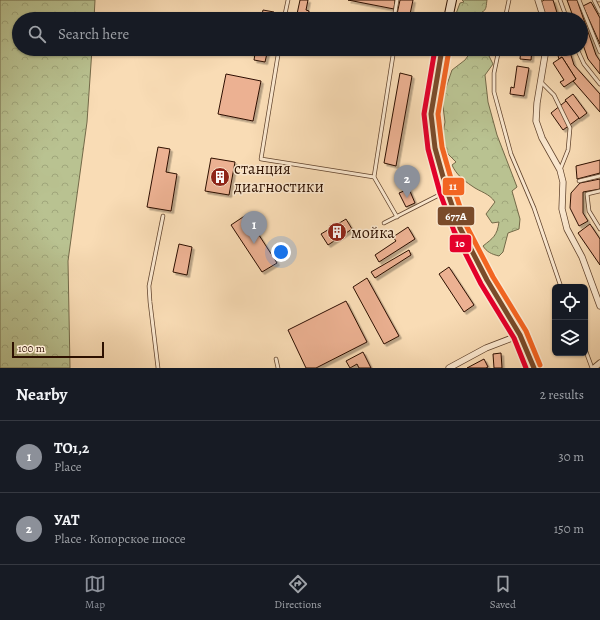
<!DOCTYPE html>
<meta charset="utf-8">
<style>
:root{--surface:#171b24;--page:#20242c;--text:#f1f3f6;--muted:#9ea1a6;--line:#363941;--accent:#8c9099}
body{margin:0;font-family:Alegreya,serif;background:var(--page);color:var(--text)}
.controls{position:absolute;right:12px;bottom:12px;display:grid;overflow:hidden;border-radius:6px;box-shadow:0 1px 3px #0004}
.controls button{width:36px;height:36px;display:grid;place-items:center;padding:0;border:0;border-bottom:1px solid var(--line);background:var(--surface);color:var(--text);font:20px sans-serif}
.scale{position:absolute;left:12px;bottom:10px;width:92px;box-sizing:border-box;padding-left:4px;border:2px solid #2d1000;border-top:0;font-size:11px;line-height:14px;white-space:nowrap;color:#2d1000;-webkit-text-stroke:3px #fbe8cf;paint-order:stroke}
.you{position:absolute;left:281px;top:252px;width:14px;height:14px;margin:-10px;border:3px solid #fff;border-radius:50%;background:#1a73e8;box-shadow:0 0 0 6px #1a73e833}
.badge{display:grid;place-items:center;width:26px;height:26px;border-radius:50%;background:var(--accent);color:#fff;font-size:13px;font-weight:700}
.pin{position:absolute;translate:-50% -33px;filter:drop-shadow(0 1px 2px #0008)}
.pin::after{content:'';position:absolute;top:21px;width:14px;height:12px;background:inherit;clip-path:polygon(0 0,100% 0,50% 100%)}
.list{margin:0;padding:0;list-style:none}
h2{display:flex;justify-content:space-between;align-items:center;height:52px;margin:0;padding:0 16px;font-size:17px}
h2 small{font-size:13px;font-weight:400;color:var(--muted)}
.list li{display:grid;grid-template-columns:26px 1fr auto;gap:12px;align-items:center;box-sizing:border-box;height:72px;padding:0 16px;border-top:1px solid var(--line)}
.list b{display:block;font-size:15px;white-space:nowrap}
.list p{margin:0;font-size:13px;white-space:nowrap;color:var(--muted)}
.list em{font-size:13px;font-style:normal;color:var(--muted)}
.icon{flex:none;width:22px;height:22px;fill:none;stroke:currentColor;stroke-width:2;stroke-linecap:round;stroke-linejoin:round}
.map{position:relative;flex:none;width:600px;height:368px;overflow:hidden}
.search{position:absolute;background:var(--surface);box-shadow:0 1px 3px #0004;left:12px;right:12px;top:12px;height:44px;display:flex;align-items:center;gap:10px;box-sizing:border-box;padding:0 14px;border-radius:22px;color:var(--muted);font-size:15px}
.sheet{height:196px;background:var(--surface)}
nav{display:flex;justify-content:space-around;align-items:center;box-sizing:border-box;height:56px;border-top:1px solid var(--line);background:var(--surface);font-size:11px;color:var(--muted)}
nav a{display:grid;justify-items:center;gap:2px}
nav .on{color:var(--accent)}
.map>svg:first-child{display:block}
.forest{fill:url(#forest-crowns);stroke:#736948}
.building{fill:#ecb192;stroke:#2d1000;filter:url(#shadow)}
.lines{fill:none;stroke-linecap:round;stroke-linejoin:round}
.service-casing{stroke:#60432d;stroke-width:4.5}
.minor-casing{stroke:#60432d;stroke-width:7}
.secondary-casing{stroke:#2d1000;stroke-width:10}
.service{stroke:#fbe8cf;stroke-width:3}
.minor{stroke:#fbe8cf;stroke-width:5.5}
.secondary{stroke:#fbe8cf;stroke-width:8}
.bus-1-casing{stroke:#fbe8cf;stroke-width:8}
.bus-2-casing{stroke:#fbe8cf;stroke-width:8}
.bus-3-casing{stroke:#fbe8cf;stroke-width:8}
.bus-1{stroke:#7a4b2a;stroke-width:5}
.bus-2{stroke:#e4002b;stroke-width:5}
.bus-3{stroke:#f26522;stroke-width:5}
.labels{text-anchor:middle;stroke-width:3;stroke-linejoin:round;paint-order:stroke}
.poi-label{font-size:16px;fill:#2d1000;stroke:#fbe8cf;text-anchor:start}
.line-badge{stroke:#fbe8cf;stroke-width:1.5}
.badge-label{font-size:11px;text-anchor:middle;font-weight:bold;fill:#fff}
</style>
<div class="map">
<svg width="600" height="368" viewBox="0 0 600 368">
<defs>
<pattern id="forest-crowns" width="20" height="18" patternUnits="userSpaceOnUse"><rect width="20" height="18" fill="#b9c291"/><path d="M2 6a3 3 0 1 1 6 0M12 15a3 3 0 1 1 6 0" fill="none" stroke="#9fa67b"/></pattern>
<filter id="shadow"><feDropShadow dx="2.5" dy="2.5" stdDeviation="0" flood-color="#0004"/></filter>
</defs>
<rect width="100%" height="100%" fill="#f9dcb5"/>
<filter id="stains"><feTurbulence type="fractalNoise" baseFrequency=".005" numOctaves="4"/><feColorMatrix values="0 0 0 0 .2 0 0 0 0 .09 0 0 0 0 .02 0 0 0 .5 -.17"/></filter>
<radialGradient id="worn" r=".72"><stop offset=".6" stop-color="#630" stop-opacity="0"/><stop offset="1" stop-color="#630" stop-opacity=".3"/></radialGradient>
<!-- forest -->
<g class="forest">
<polygon points="0,0 95,0 94,19 19,19 19,49 92,49 87,122 68,261 70,368 0,368"/>
<path d="M462 0H487C486 5 487 10 482 12L479 18 474 17 468 19H454L460 3 464 2Z"/>
<path d="M473 49H490L491 53 488 54 493 64 485 75 488 102 497 135 517 187 512 191 520 219 519 229 508 233 503 252 499 256C491 254 487 252 483 246 493 238 497 236 499 222L492 223 486 214 495 202C489 193 480 192 472 186 463 180 456 174 452 165L456 162 448 154 442 138 445 122 442 99 452 70 465 60Z"/>
</g>
<!-- building -->
<g class="building">
<polygon points="300,0 308,0 306,10 309,11 308,16 297,14"/>
<polygon points="348,0 395,0 394,9"/>
<polygon points="400,0 413,0 409,19 396,19"/>
<polygon points="544,0 553,0 559,19 546,19 541,2"/>
<polygon points="567,0 577,0 596,55 600,61 600,74 588,59 581,39 581,19 574,19"/>
<polygon points="591,2 600,18 600,44 583,6"/>
<polygon points="263,10 274,12 273,19 261,19"/>
<polygon points="233,49 268,49 265,62 254,60 255,54"/>
<polygon points="521,49 532,49 531,60 520,59"/>
<polygon points="556,49 569,49 574,65 600,94 600,112 573,81 576,79 562,57 559,59"/>
<polygon points="562,57 576,79 564,87 560,82 564,80 553,63"/>
<polygon points="517,66 529,68 524,96 510,94 511,87 514,88"/>
<polygon points="400,73 412,76 396,166 384,163"/>
<polygon points="226,74 261,81 253,121 218,114"/>
<polygon points="573,94 587,113 579,119 565,100"/>
<polygon points="566,101 579,118 563,130 551,113"/>
<polygon points="158,147 170,149 166,172 177,174 171,211 147,207"/>
<polygon points="211,158 235,162 229,195 205,191"/>
<polygon points="600,160 600,173 577,179 576,166"/>
<polygon points="600,179 600,189 583,192 583,213 588,221 579,226 570,208 571,193 580,183"/>
<polygon points="409,189 415,203 406,207 399,193"/>
<polygon points="246,215 277,263 262,272 231,225"/>
<polygon points="346,219 352,229 328,245 321,234"/>
<polygon points="590,224 600,239 600,265 578,233"/>
<polygon points="408,227 415,239 379,262 375,255 396,241 393,237"/>
<polygon points="179,244 192,247 187,275 173,272"/>
<polygon points="409,250 411,255 375,278 371,272"/>
<polygon points="449,267 474,305 464,312 439,274"/>
<polygon points="367,278 399,336 384,344 353,287"/>
<polygon points="346,301 367,342 316,368 306,368 288,330"/>
<polygon points="363,352 371,368 359,368 357,364 350,368 346,361"/>
<polygon points="501,353 502,368 494,368 493,354"/>
<polygon points="484,359 488,367 486,368 467,368"/>
</g>
<g class="lines">
<defs>
<g id="service">
<polyline points="560,0 567,19"/>
<polyline points="579,0 600,52"/>
<polyline points="594,0 600,12"/>
<polyline points="598,0 600,0"/>
<polyline points="284,19 288,0"/>
<polyline points="394,19 397,0"/>
<polyline points="505,19 509,0"/>
<polyline points="279,49 261,159 374,177"/>
<polyline points="394,49 374,177 397,217"/>
<polyline points="499,49 494,73 494,92 511,154 534,208 561,287"/>
<polyline points="577,49 584,64 600,84"/>
<polyline points="540,81 554,95 570,128 568,150 560,170"/>
<polyline points="579,181 600,176"/>
<polyline points="600,191 587,194 589,211 600,229"/>
<polyline points="384,223 447,191"/>
<polyline points="585,349 592,368"/>
<polyline points="276,359 278,368"/>
<polyline points="158,368 150,302 149,286 163,216"/>
</g>
<g id="minor">
<polyline points="538,0 544,19"/>
<polyline points="546,49 537,103 536,121 542,138 560,170 563,182 562,209 567,229 582,257 600,306"/>
<polyline points="449,368 486,348 520,335"/>
<polyline points="594,368 600,363"/>
</g>
<g id="secondary">
<polyline points="448,19 452,0"/>
<polyline points="442,49 431,114 435,148 447,191 460,228 487,280 520,335 534,368"/>
</g>
</defs>
<!-- service casing -->
<use href="#service" class="service-casing"/>
<!-- minor casing -->
<use href="#minor" class="minor-casing"/>
<!-- secondary casing -->
<use href="#secondary" class="secondary-casing"/>
<!-- service -->
<use href="#service" class="service"/>
<!-- minor -->
<use href="#minor" class="minor"/>
<!-- secondary -->
<use href="#secondary" class="secondary"/>
<defs>
<polyline id="bus-1" points="442,49 431,114 435,148 447,191 460,228 487,280 520,335 534,368"/>
<polyline id="bus-2" points="435,49 424,114 428,149 440,193 454,231 481,284 514,338 526,368"/>
<polyline id="bus-3" points="449,50 438,114 442,147 454,189 466,225 493,277 526,331 540,365"/>
</defs>
<!-- bus-1 casing -->
<use href="#bus-1" class="bus-1-casing"/>
<!-- bus-2 casing -->
<use href="#bus-2" class="bus-2-casing"/>
<!-- bus-3 casing -->
<use href="#bus-3" class="bus-3-casing"/>
<!-- bus-1 -->
<use href="#bus-1" class="bus-1"/>
<!-- bus-2 -->
<use href="#bus-2" class="bus-2"/>
<!-- bus-3 -->
<use href="#bus-3" class="bus-3"/>
</g>
<!-- icons -->
<defs>
<symbol id="building-disc" viewBox="-11 -11 22 22"><circle r="9.5" fill="#8f2418" stroke="#fbe8cf"/><path d="M-4-6H4V6H1V3H-1V6H-4ZM-2.5-4.3h1.7v1.8h-1.7ZM.8-4.3h1.7v1.8H.8ZM-2.5-1h1.7V.8h-1.7ZM.8-1h1.7V.8H.8Z" fill="#fff"/></symbol>
</defs>
<g fill-rule="evenodd">
<use href="#building-disc" x="209" y="166" width="22" height="22"/>
<use href="#building-disc" x="326" y="221" width="22" height="22"/>
</g>
<g class="labels">
<!-- poi labels -->
<g class="poi-label">
<text x="234" y="174">станция<tspan x="234" dy="18">диагностики</tspan></text>
<text x="351" y="238">мойка</text>
</g>
</g>
<g class="line-badge">
<rect x="442" y="177" width="23" height="19" rx="4" fill="#f26522"/>
<rect x="437" y="206" width="38" height="20" rx="4" fill="#7a4b2a"/>
<rect x="449" y="234" width="23" height="19" rx="4" fill="#e4002b"/>
</g>
<g class="badge-label">
<text x="453" y="190">11</text>
<text x="456" y="220">677А</text>
<text x="460" y="247">10</text>
</g>
<rect width="100%" height="100%" filter="url(#stains)"/>
<rect width="100%" height="100%" fill="url(#worn)"/>
</svg>
<div class="controls">
<button><svg class="icon" aria-label="locate" viewBox="0 0 24 24"><circle cx="12" cy="12" r="6"/><path d="M12 2v4M12 18v4M2 12h4M18 12h4"/></svg></button>
<button><svg class="icon" aria-label="layers" viewBox="0 0 24 24"><path d="M12 4l9 5-9 5-9-5zM3 14l9 5 9-5"/></svg></button>
</div>
<div class="scale">100 m</div>
<div class="you"></div>
<div class="pin badge" style="left:254px;top:244px">1</div>
<div class="pin badge" style="left:407px;top:198px">2</div>
<div class="search"><svg class="icon" aria-label="search" viewBox="0 0 24 24"><circle cx="10" cy="10" r="6"/><path d="M15 15l6 6"/></svg>Search here</div>
</div>
<section class="sheet">
<h2>Nearby<small>2 results</small></h2>
<ul class="list">
<li><span class="badge">1</span><div><b>ТО1,2</b><p>Place</p></div><em>30 m</em></li>
<li><span class="badge">2</span><div><b>УАТ</b><p>Place · Копорское шоссе</p></div><em>150 m</em></li>
</ul>
</section>
<nav>
<a class="on"><svg class="icon" aria-label="map" viewBox="0 0 24 24"><path d="M3 6l6-2 6 2 6-2v14l-6 2-6-2-6 2zM9 4v14M15 6v14"/></svg>Map</a>
<a><svg class="icon" aria-label="directions" viewBox="0 0 24 24"><path d="M12 3l9 9-9 9-9-9zM9 14v-3h6M13 9l2 2-2 2"/></svg>Directions</a>
<a><svg class="icon" aria-label="saved" viewBox="0 0 24 24"><path d="M7 4h10v16l-5-4-5 4z"/></svg>Saved</a>
</nav>
